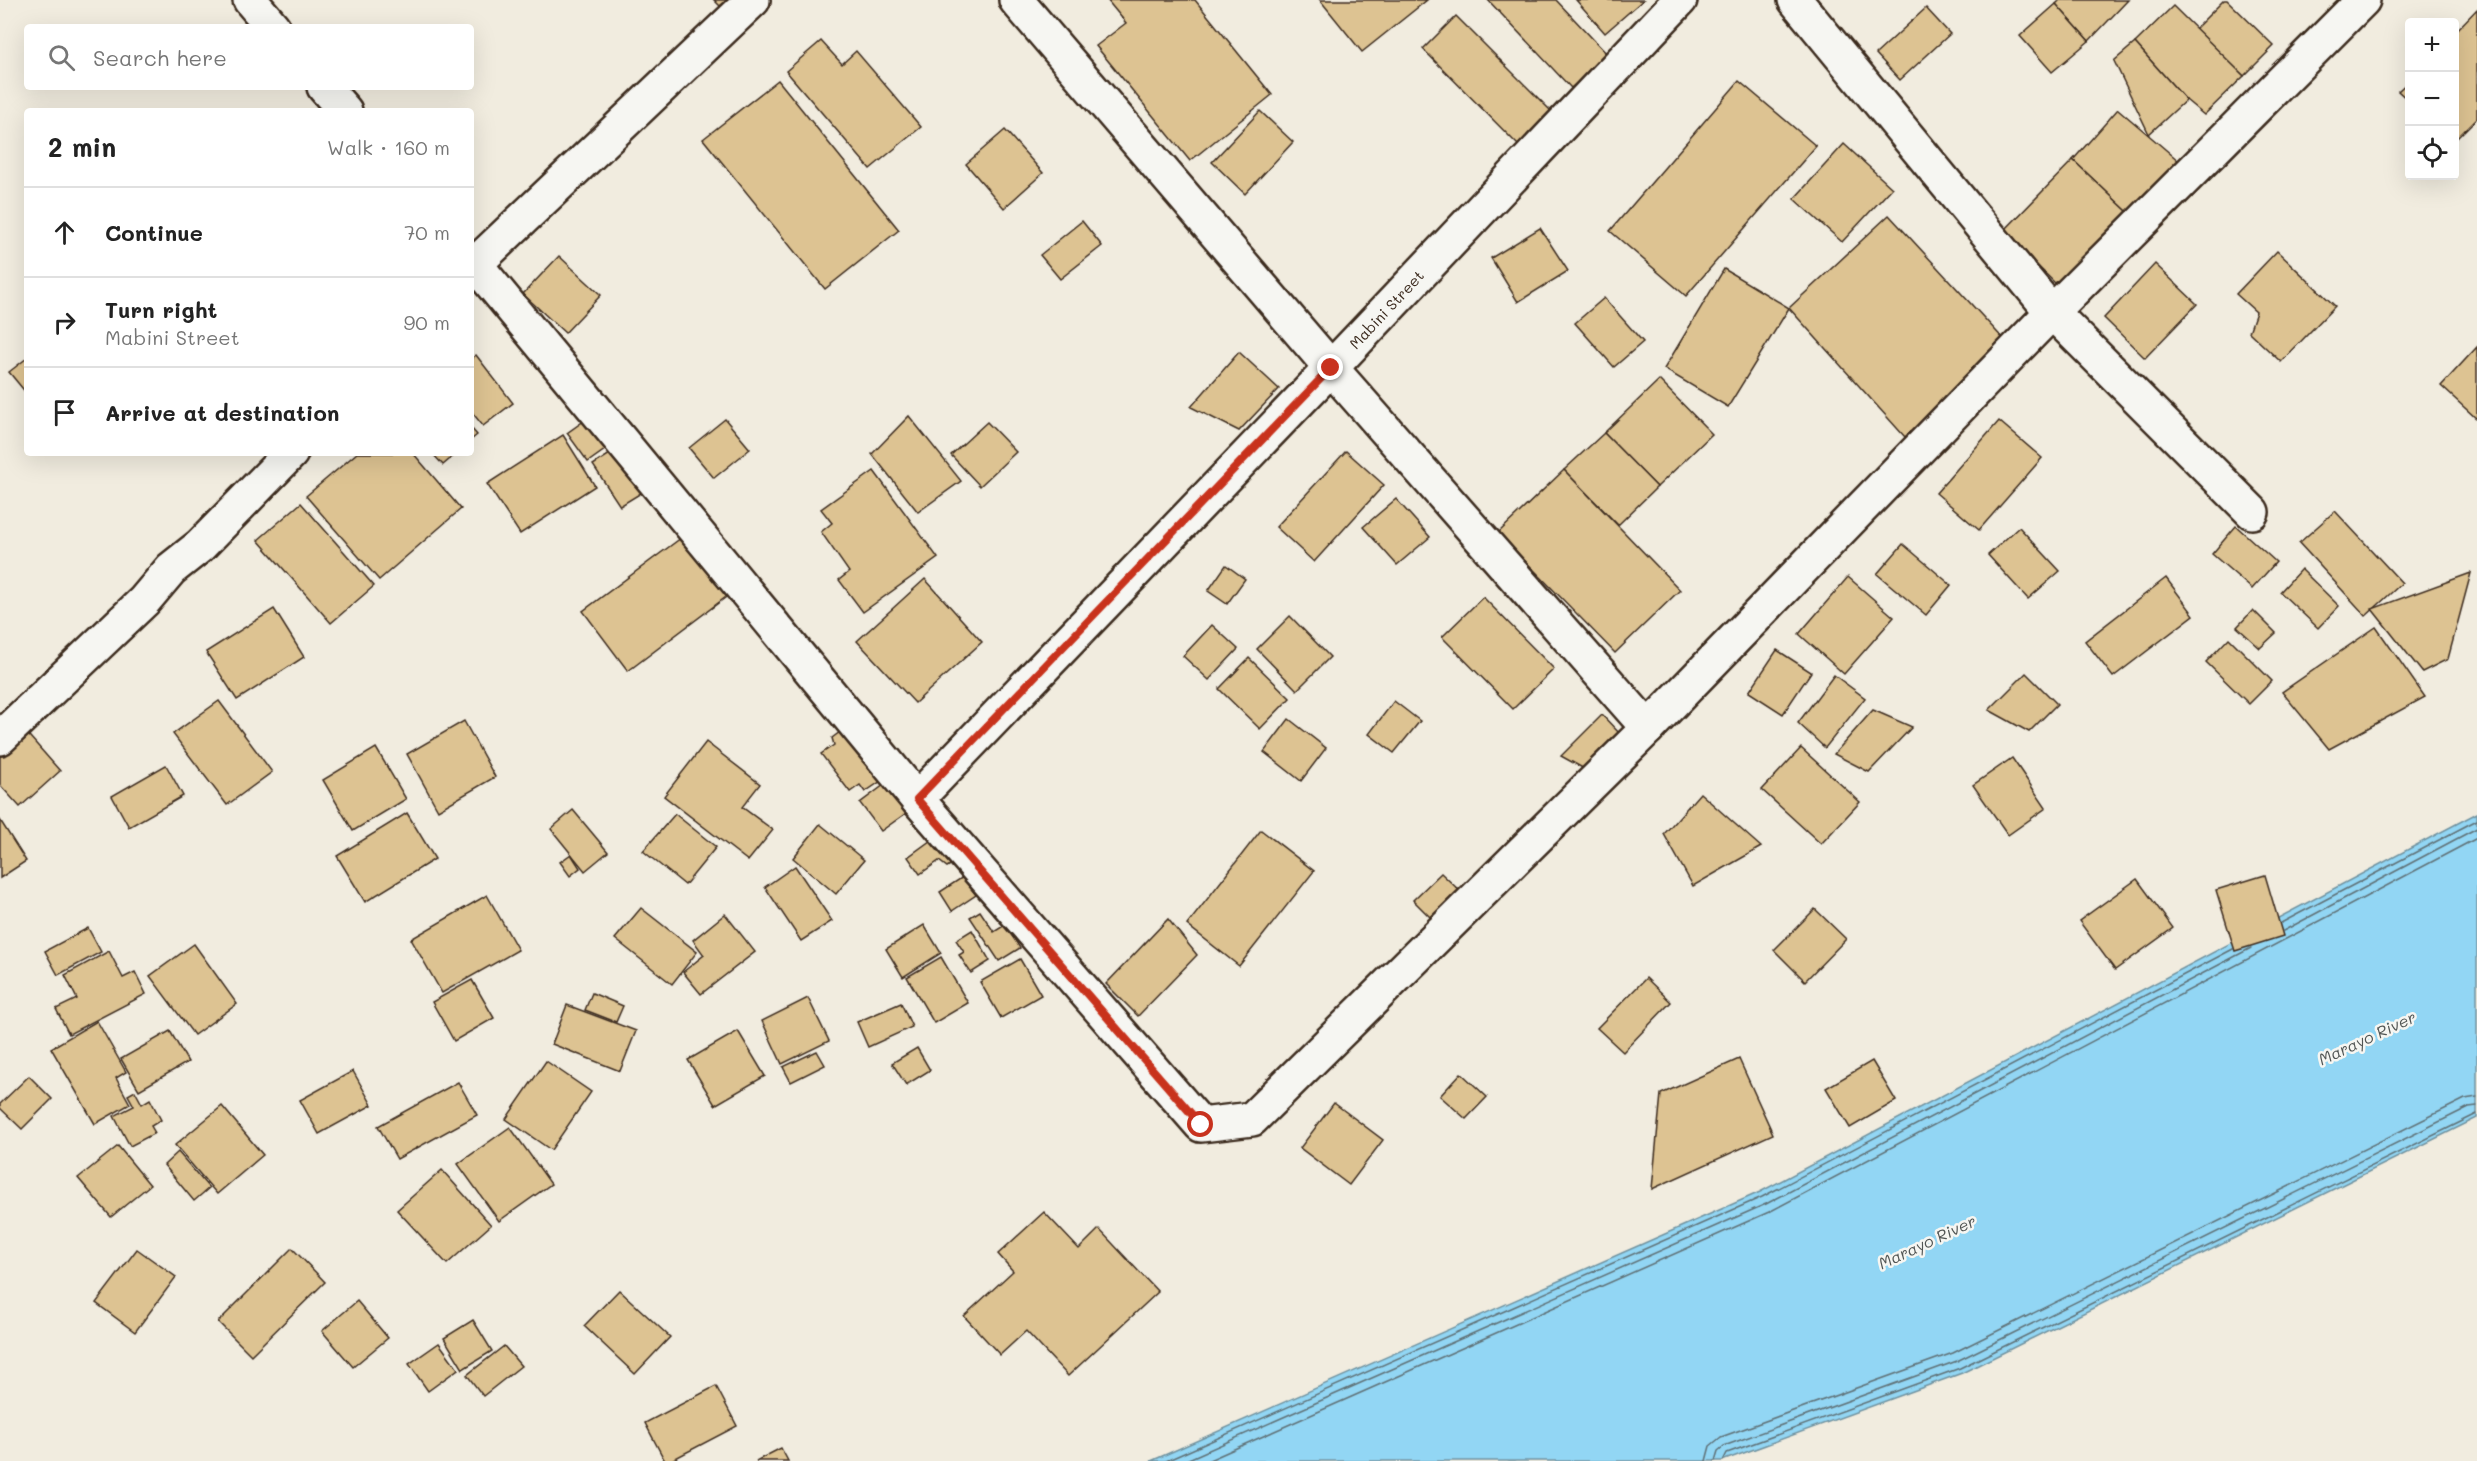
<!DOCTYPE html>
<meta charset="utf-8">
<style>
:root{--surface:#fff;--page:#f6f6f6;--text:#222;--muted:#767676;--line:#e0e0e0}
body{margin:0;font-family:Mali,sans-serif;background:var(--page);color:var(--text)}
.controls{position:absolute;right:18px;top:18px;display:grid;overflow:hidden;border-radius:6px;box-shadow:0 6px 24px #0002}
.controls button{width:54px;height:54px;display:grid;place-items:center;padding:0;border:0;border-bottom:2px solid var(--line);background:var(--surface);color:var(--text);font:30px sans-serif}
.stop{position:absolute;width:18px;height:18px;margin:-14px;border:4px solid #c8321e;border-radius:50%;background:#fff}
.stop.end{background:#c8321e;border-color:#fff;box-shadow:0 2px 6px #0008}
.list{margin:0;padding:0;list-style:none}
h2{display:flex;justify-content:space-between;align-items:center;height:78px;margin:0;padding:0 24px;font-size:26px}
h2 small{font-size:20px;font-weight:400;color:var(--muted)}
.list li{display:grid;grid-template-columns:39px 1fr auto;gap:18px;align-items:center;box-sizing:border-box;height:90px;padding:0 24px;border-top:2px solid var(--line)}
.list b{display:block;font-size:22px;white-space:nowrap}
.list p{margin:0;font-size:20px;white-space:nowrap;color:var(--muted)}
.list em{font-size:20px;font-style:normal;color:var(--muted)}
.icon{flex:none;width:33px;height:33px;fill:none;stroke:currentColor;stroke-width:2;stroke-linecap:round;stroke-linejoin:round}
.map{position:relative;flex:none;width:2477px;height:1461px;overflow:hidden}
.search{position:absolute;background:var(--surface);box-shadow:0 6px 24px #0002;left:24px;top:24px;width:450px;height:66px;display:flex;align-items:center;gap:15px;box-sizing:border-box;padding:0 21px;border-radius:6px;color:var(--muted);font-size:22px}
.panel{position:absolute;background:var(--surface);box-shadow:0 6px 24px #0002;left:24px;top:108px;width:450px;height:348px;border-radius:6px}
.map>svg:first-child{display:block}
.water{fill:#92d6f4;stroke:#6f919e;stroke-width:1.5}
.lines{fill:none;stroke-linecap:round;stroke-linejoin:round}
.shore{stroke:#5e6f74;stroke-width:1.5}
.building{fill:#ddc392;stroke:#3b2a1e;stroke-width:1.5}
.minor-casing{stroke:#3b2a1e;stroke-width:38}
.minor{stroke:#f6f6f2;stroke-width:33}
.route{stroke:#c8321e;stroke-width:8}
.labels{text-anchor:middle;stroke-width:5;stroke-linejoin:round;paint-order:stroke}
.street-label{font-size:15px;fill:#3b2a1e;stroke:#f6f6f2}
.water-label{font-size:16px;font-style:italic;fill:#515554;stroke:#f6f6f2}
</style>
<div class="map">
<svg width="2477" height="1461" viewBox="0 0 2477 1461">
<rect width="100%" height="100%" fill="#f1ecdf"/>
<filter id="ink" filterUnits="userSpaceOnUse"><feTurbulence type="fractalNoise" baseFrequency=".0167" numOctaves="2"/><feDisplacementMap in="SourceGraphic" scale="12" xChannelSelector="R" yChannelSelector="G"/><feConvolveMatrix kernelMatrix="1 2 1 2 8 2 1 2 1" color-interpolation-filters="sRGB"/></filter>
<g filter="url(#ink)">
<!-- water -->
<polygon class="water" points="2477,813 2477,1118 1962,1373 1722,1461 1151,1461 1760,1192"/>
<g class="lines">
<!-- shore -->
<g class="shore">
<polyline points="2281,923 2477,820"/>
<polyline points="2283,931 2477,828"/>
<polyline points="1166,1461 1762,1197 2233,949"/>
<polyline points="1184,1461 1766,1204 2251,948"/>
<polyline points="1207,1461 1769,1212 2477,838"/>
<polyline points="1706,1461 1710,1446 1721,1437 1953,1353 2465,1099 2477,1097"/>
<polyline points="1715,1461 1718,1451 1724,1446 1957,1361 2469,1107 2477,1106"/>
<polyline points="1723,1461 1727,1453 1960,1368 2477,1114"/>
</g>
</g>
<!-- building -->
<g class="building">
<polygon points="714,0 727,0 720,6"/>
<polygon points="1107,0 1195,0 1272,95 1190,161 1096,46 1126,23"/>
<polygon points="1320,0 1427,0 1362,52"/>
<polygon points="1488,0 1556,0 1608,55 1571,88"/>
<polygon points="1576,0 1643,0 1605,33"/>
<polygon points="2060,0 2128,0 2089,41 2056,4"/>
<polygon points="2224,0 2227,0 2274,46 2244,76 2195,29"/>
<polygon points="2056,4 2089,41 2052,72 2020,36"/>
<polygon points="2173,6 2244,76 2204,115 2186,100 2135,43"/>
<polygon points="1926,8 1950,34 1900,80 1876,54"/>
<polygon points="2477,9 2477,118 2454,141 2454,33"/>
<polygon points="1456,16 1552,112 1518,145 1423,49"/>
<polygon points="821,41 842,64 856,51 921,127 870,169 786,71"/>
<polygon points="2135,43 2186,100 2149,134 2114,61"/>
<polygon points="778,80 899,230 825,289 703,139"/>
<polygon points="2410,80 2410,102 2398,91"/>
<polygon points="1739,81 1816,146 1686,296 1610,231"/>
<polygon points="2118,109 2179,161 2129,213 2073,160"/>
<polygon points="1260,111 1293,142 1245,194 1212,162"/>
<polygon points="1005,130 1043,173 1004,208 966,164"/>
<polygon points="1844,144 1892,188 1842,242 1794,199"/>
<polygon points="2073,160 2129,213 2058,286 2003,232"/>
<polygon points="1889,215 2007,343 1905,437 1789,308"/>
<polygon points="1082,221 1102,246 1060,279 1040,255"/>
<polygon points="1540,228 1568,271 1518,302 1491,258"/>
<polygon points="2277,251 2335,306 2281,362 2249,332 2256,312 2236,294"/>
<polygon points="559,256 601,295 565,333 523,294"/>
<polygon points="2155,264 2197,304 2145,358 2104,318"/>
<polygon points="1724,269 1789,308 1728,407 1664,369"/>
<polygon points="1604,298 1643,342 1614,367 1575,323"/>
<polygon points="2477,347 2477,419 2441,386"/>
<polygon points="1239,352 1279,389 1239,431 1191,407"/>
<polygon points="476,355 513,403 483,426 471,411 471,359"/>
<polygon points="27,358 27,394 9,372"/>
<polygon points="1659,380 1712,434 1657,487 1604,433"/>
<polygon points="909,416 961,481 918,512 872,454"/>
<polygon points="588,418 609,447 588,462 567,433"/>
<polygon points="725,419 750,449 714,478 689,448"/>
<polygon points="1999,421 2042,458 1979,530 1936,493"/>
<polygon points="987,422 1016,452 980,486 951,455"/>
<polygon points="471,428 477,435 471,440"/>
<polygon points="1604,433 1657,487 1618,525 1564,470"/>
<polygon points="563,435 595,486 520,534 487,484"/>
<polygon points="619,448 646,490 620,506 593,465"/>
<polygon points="1346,451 1384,485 1314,562 1276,527"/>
<polygon points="357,453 413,453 461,509 379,580 306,496"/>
<polygon points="432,453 457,453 443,465"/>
<polygon points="1564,470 1680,590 1615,653 1498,533"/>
<polygon points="874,471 938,558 863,612 839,580 849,572 821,532 832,523 821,509"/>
<polygon points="1396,499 1430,537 1397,565 1363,527"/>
<polygon points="301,503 374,586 331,623 258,540"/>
<polygon points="2335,511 2402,583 2366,616 2299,543"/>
<polygon points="2236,526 2276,562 2252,589 2212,554"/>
<polygon points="2019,527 2060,571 2028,599 1988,555"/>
<polygon points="685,535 730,594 628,671 583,611"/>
<polygon points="1903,544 1951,585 1926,615 1877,574"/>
<polygon points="1226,565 1245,579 1227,604 1208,591"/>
<polygon points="2301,569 2339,606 2318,628 2280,592"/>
<polygon points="2471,573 2448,659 2422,672 2372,609"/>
<polygon points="1848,577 1894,617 1844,674 1799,634"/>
<polygon points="2166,578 2194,615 2113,677 2085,641"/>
<polygon points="925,579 982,642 915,703 857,641"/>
<polygon points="1483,597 1554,669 1513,709 1442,637"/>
<polygon points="274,609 304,657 237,700 206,652"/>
<polygon points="2253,610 2276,633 2260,648 2237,627"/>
<polygon points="1290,616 1330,657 1297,690 1257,649"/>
<polygon points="1212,625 1238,649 1209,680 1183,656"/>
<polygon points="2376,627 2425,697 2329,749 2282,692"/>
<polygon points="2229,638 2272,681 2249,704 2206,662"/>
<polygon points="1777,650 1811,672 1783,714 1749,692"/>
<polygon points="1249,658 1290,698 1260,729 1219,689"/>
<polygon points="2026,673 2057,704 2029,732 1989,710"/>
<polygon points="1834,675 1865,698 1825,748 1798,723"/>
<polygon points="219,701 272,772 227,805 173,734"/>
<polygon points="1394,701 1420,721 1394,753 1369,734"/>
<polygon points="1873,710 1912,727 1869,772 1834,754"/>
<polygon points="1602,715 1622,736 1588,771 1561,756"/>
<polygon points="1289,719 1326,748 1301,781 1264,752"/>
<polygon points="464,721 495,777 438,810 407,754"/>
<polygon points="848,726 856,751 867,766 872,762 884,779 865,792 860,785 850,792 821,754 834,745 832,738"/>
<polygon points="23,729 60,771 20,807 0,785 0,750"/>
<polygon points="706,742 760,784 742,807 773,830 748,861 664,796"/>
<polygon points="376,748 406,799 353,831 323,780"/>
<polygon points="1801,748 1860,802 1821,844 1762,790"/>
<polygon points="2012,758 2046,808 2008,835 1973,785"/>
<polygon points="166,765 183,796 129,827 112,796"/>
<polygon points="888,782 909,811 881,831 860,803"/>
<polygon points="1700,793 1761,847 1693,886 1664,834"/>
<polygon points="573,810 608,852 585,871 551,829"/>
<polygon points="407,813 435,859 365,902 337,856"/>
<polygon points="675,814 716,847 685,885 643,851"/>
<polygon points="0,820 26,861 0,878"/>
<polygon points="820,824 864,860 836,894 793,858"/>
<polygon points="1261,830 1314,871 1239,966 1187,925"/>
<polygon points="934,838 952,864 947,867 939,861 920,874 908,857"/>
<polygon points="571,854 580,868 570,876 560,862"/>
<polygon points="795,866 832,921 801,941 765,887"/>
<polygon points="1441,873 1462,893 1435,922 1413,900"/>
<polygon points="2265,875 2283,936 2235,951 2216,890"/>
<polygon points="963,877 976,895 952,911 940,892"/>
<polygon points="2137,879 2173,928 2115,970 2079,921"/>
<polygon points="487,895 518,950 442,993 411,939"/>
<polygon points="641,908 697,952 672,984 615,939"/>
<polygon points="1815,909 1846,939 1805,981 1774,950"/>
<polygon points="980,911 994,932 1005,925 1020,948 999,961 970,917"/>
<polygon points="725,914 755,952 701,994 683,972 704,955 693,940"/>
<polygon points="1168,919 1197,955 1138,1016 1106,984"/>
<polygon points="924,925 941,953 903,977 886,949"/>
<polygon points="88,928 101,952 58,975 45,951"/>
<polygon points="972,930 990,961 971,973 959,955 964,952 956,940"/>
<polygon points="194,944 237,1004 194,1035 150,976"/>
<polygon points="109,951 123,978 135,972 146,994 69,1034 56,1009 77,999 65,975"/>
<polygon points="941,957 968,1003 934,1023 907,977"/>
<polygon points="1020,959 1041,995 1001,1018 980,982"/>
<polygon points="1646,978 1671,1002 1623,1052 1597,1028"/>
<polygon points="472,980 494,1018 454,1041 432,1002"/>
<polygon points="592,993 623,1006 616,1022 585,1010"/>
<polygon points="808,998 829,1041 782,1064 762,1021"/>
<polygon points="901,1003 912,1027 868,1047 857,1022"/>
<polygon points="567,1005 636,1031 620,1071 552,1044"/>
<polygon points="97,1021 126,1072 116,1078 130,1104 95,1124 51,1048"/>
<polygon points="170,1031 188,1062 139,1090 121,1059"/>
<polygon points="738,1031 765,1076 715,1105 688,1060"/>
<polygon points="917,1048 930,1070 906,1085 892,1063"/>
<polygon points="817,1051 825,1065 791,1082 783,1067"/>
<polygon points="1739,1059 1773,1134 1652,1189 1661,1094"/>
<polygon points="546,1061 591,1092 551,1150 506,1119"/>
<polygon points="1872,1061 1896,1101 1850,1128 1826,1088"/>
<polygon points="353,1071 372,1105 319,1134 300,1100"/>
<polygon points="1461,1073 1487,1097 1466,1119 1440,1096"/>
<polygon points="29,1076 52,1099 22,1129 0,1108 0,1104"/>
<polygon points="458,1082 477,1115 397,1159 378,1126"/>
<polygon points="135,1091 142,1104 150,1099 161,1120 151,1126 155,1133 130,1146 114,1116 134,1106 128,1095"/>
<polygon points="1334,1103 1383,1140 1349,1185 1300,1148"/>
<polygon points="222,1106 263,1155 217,1194 175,1145"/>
<polygon points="510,1127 551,1184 499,1221 458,1164"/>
<polygon points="118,1146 150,1185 111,1217 78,1178"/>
<polygon points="178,1152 209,1188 194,1201 164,1165"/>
<polygon points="442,1170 491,1225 447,1264 397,1210"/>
<polygon points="1044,1212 1079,1249 1099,1229 1158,1292 1068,1376 1026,1331 1000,1355 964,1316 1013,1271 998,1254"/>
<polygon points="292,1248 325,1282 251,1355 218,1322"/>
<polygon points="137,1249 176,1277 135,1332 96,1303"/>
<polygon points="619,1290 670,1337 635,1374 584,1326"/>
<polygon points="357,1301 388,1338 353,1367 322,1331"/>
<polygon points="473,1320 492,1351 463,1369 444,1338"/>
<polygon points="439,1343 458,1369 428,1391 409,1364"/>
<polygon points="504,1346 521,1366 483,1396 467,1375"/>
<polygon points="716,1386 737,1426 670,1461 665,1461 645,1423"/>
<polygon points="781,1448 788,1461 756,1461"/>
</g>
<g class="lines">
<defs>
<g id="minor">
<polyline points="250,0 273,27"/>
<polyline points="1016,0 1331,368 1648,728"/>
<polyline points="1795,0 2052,312 2252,512"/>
<polyline points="324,87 345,111"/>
<polyline points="471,259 917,799 1201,1125 1252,1119 1648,728 2052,312 2363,0"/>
<polyline points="471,268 753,0"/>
<polyline points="0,738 144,601 171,569 200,546 291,453"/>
<polyline points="917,799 1331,368 1680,0"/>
</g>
</defs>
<!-- minor casing -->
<use href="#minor" class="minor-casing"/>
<!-- minor -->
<use href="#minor" class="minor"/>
</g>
</g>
<g class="lines" filter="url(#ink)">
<!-- route -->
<polyline class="route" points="1201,1125 917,799 1331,368"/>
</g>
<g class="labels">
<!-- street labels -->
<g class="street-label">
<text transform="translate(1387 310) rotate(-47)" y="5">Mabini Street</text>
</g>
<!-- water labels -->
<g class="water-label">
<text transform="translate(2367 1038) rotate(-25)" y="6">Marayo River</text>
<text transform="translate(1927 1242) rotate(-25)" y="6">Marayo River</text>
</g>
</g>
</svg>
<div class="controls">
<button>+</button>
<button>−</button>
<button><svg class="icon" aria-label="locate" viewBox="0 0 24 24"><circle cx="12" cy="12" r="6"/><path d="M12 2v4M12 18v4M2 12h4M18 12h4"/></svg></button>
</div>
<div class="stop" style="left:1201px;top:1125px"></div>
<div class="stop end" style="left:1331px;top:368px"></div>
<div class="search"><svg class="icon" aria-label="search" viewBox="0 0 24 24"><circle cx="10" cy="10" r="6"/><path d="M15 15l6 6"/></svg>Search here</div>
<section class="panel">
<h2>2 min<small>Walk · 160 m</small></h2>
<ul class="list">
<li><svg class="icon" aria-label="ahead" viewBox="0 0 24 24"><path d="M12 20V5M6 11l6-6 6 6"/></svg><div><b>Continue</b></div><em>70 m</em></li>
<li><svg class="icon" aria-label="right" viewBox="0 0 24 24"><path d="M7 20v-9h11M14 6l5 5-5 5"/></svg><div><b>Turn right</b><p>Mabini Street</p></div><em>90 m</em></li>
<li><svg class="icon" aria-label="arrive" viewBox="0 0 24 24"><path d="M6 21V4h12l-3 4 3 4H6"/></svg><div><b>Arrive at destination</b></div></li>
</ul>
</section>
</div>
